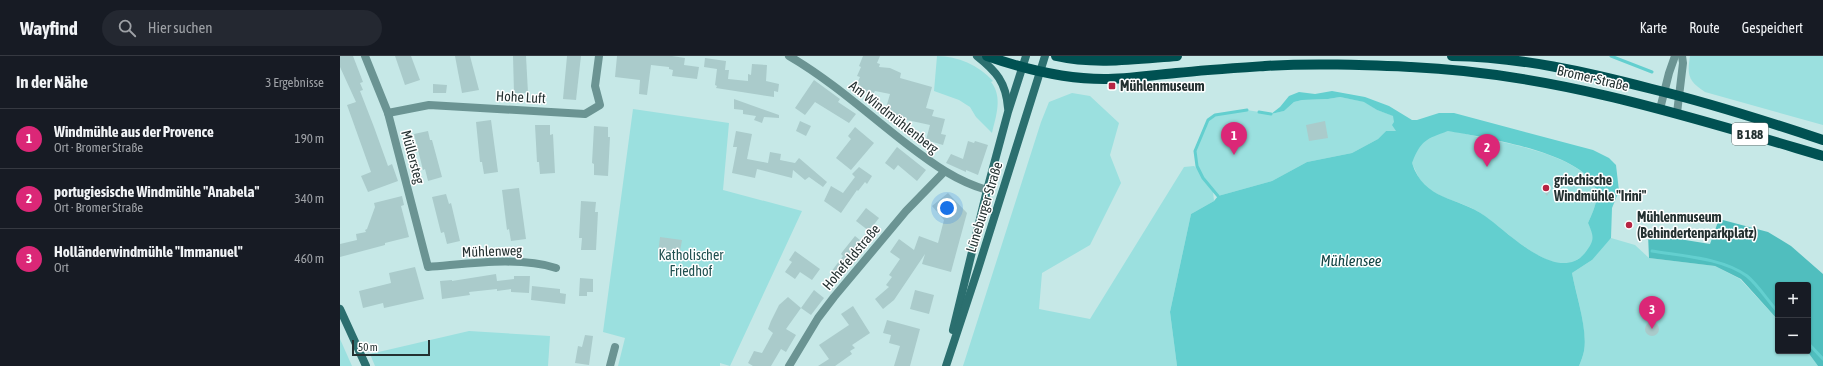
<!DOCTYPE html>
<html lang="de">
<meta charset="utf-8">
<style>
:root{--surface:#171b24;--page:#242831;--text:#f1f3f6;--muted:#9ea1a6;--line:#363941;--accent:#db2777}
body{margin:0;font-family:"Asap Condensed",sans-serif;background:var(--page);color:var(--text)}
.controls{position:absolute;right:12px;bottom:12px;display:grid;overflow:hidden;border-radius:4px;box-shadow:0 1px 3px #0004}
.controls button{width:36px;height:36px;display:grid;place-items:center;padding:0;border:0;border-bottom:1px solid var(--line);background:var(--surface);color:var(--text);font:20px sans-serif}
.scale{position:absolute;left:12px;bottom:10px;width:78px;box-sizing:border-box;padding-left:4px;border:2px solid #243131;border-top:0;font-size:11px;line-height:14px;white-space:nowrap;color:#243131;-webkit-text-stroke:3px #fff;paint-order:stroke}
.you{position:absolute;left:607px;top:152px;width:14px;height:14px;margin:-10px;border:3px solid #fff;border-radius:50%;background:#1a73e8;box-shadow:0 0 0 6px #1a73e833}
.badge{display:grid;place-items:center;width:26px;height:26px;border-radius:50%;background:var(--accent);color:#fff;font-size:13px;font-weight:700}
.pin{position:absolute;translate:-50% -33px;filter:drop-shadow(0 1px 2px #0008)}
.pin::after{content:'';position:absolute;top:21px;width:14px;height:12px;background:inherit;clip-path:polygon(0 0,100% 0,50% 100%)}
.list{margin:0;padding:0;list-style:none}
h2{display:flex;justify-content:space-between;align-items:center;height:52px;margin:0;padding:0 16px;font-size:17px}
h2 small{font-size:13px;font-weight:400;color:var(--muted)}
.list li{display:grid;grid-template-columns:26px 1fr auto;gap:12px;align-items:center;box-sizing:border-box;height:60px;padding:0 16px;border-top:1px solid var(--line)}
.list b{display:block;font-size:15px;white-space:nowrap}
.list p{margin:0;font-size:13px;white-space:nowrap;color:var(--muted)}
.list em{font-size:13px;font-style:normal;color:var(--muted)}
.icon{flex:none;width:22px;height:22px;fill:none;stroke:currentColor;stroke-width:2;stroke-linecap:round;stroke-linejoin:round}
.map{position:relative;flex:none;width:1483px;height:310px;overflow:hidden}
header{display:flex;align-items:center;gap:24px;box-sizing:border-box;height:56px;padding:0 20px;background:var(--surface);border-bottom:1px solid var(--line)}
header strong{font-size:19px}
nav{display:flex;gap:22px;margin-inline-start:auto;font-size:14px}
.search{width:280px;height:36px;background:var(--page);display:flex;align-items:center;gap:10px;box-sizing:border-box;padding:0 14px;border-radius:22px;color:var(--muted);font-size:15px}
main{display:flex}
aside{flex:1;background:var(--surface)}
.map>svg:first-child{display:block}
.green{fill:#9be0df}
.forest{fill:#50bebe}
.water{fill:#63cfcf;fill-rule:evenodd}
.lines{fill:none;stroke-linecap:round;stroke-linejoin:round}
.stream{stroke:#63cfcf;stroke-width:3}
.building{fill:#aacbcb}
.street{stroke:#6b9493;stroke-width:8}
.secondary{stroke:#2b6f6f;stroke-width:8}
.primary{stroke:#005152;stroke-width:10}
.poi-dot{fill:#b62443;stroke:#fff;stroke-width:1.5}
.labels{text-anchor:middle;stroke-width:3;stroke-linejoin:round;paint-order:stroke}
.shield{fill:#fff;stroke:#666f6f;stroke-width:1}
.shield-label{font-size:13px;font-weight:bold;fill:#243131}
.street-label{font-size:14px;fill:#243131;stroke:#fff}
.poi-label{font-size:14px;font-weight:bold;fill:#243131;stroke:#fff;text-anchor:start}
.park-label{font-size:14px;fill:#205050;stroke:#fff}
.water-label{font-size:15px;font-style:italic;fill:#114343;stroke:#fff}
</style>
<header>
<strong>Wayfind</strong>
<div class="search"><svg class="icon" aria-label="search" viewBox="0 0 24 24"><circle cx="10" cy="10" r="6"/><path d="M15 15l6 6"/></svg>Hier suchen</div>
<nav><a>Karte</a><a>Route</a><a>Gespeichert</a></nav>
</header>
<main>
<aside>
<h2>In der Nähe<small>3 Ergebnisse</small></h2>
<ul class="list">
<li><span class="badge">1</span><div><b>Windmühle aus der Provence</b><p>Ort · Bromer Straße</p></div><em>190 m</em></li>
<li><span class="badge">2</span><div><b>portugiesische Windmühle &quot;Anabela&quot;</b><p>Ort · Bromer Straße</p></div><em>340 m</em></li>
<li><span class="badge">3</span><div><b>Holländerwindmühle &quot;Immanuel&quot;</b><p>Ort</p></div><em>460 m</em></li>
</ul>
</aside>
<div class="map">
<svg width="1483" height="310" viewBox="0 0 1483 310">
<rect width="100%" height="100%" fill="#c6e8e7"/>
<!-- green -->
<g class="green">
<path d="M597 0C618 0 638 9 653 25L651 26C663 41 656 60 652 77L636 61 630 51 619 44 594 35Z"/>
<path d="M1350 0H1483V69L1365 36C1348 25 1347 19 1350 0Z"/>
<path d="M732 37 750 40 779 67 770 99 781 127 750 189 702 217 699 253 750 263 844 111 854 110 859 114 855 95 868 64 875 59 907 54 931 58 944 55 954 46 962 44 988 43 1000 41 1025 46 1037 54 1054 60 1087 82C1094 80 1101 76 1108 75 1116 74 1129 79 1138 81 1168 87 1246 101 1256 134 1259 144 1252 158 1248 167L1260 192 1271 182 1295 189 1309 202 1375 210 1400 223 1438 264V295H1467L1478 310H1239C1241 305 1243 300 1244 295 1248 274 1236 238 1232 217L1252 204 1241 201C1237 204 1231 208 1225 208 1196 208 1161 169 1137 155 1120 145 1100 143 1085 130 1078 123 1076 114 1071 106 1065 95 1054 85 1046 75L1038 83 1012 97 967 106 932 125 878 140 873 135 874 145 851 158 830 256 837 310H623L701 66 709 46Z"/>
<polygon points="293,53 389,67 383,134 462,155 390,310 380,307 380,310 278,310 285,282 263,276"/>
<polygon points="129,275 210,280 208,310 35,310 30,298"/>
<polygon points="0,283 12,310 0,310"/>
</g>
<!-- forest -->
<polygon class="forest" points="1379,163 1428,176 1451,190 1483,218 1483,310 1478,310 1467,295 1468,295 1468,229 1438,229 1438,264 1401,223 1375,210 1309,202 1308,178 1370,188"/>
<!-- water -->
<path class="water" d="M992 35 1025 41 1049 50 1072 64H1077L1099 57H1114L1253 94 1269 102 1276 109 1279 135 1272 152 1271 182 1252 204 1232 217C1236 239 1248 274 1244 295 1243 300 1241 305 1239 310H837L830 256 851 158 874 145 878 140 932 125 967 106 1012 97 1038 83 1046 75H1056L1052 69 1054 66 1053 60 1037 54 1024 46 1000 41 988 43 962 44 954 46 944 55 931 58 940 51 949 40 959 36 975 38ZM1108 75C1142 81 1246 97 1256 134 1259 144 1252 158 1248 167 1254 181 1255 184 1245 197 1218 229 1168 176 1145 160 1117 140 1084 145 1072 107 1081 84 1086 83 1108 75Z"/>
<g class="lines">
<!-- stream -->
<g class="stream">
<polyline points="1271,0 1312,16"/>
<polyline points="919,56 931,58"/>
<polyline points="878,140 863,122 857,110 855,95 868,64 875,59 907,54"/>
<path d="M1312 195C1342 200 1383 202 1407 220 1418 229 1428 245 1438 256"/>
<polyline points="1468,287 1483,303"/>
</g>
</g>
<!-- building -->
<g class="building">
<polygon points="0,0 13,0 23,26 20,27 23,34 20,35 34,71 48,110 52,108 58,125 28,136 21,120 31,116 7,49 16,46 0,11"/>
<polygon points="55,0 71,0 80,24 65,29"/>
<polygon points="115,0 130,0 139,34 122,37"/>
<polygon points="173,0 186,0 188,37 174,37"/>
<polygon points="227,0 241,0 236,44 223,43"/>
<polygon points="277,0 332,0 345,2 344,9 359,11 357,23 332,20 333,14 329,13 329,11 311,9 307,39 299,38 300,24 275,21"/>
<polygon points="523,0 540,0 537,7 540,8 539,11 550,12 561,17 560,22 592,31 586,52 594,54 592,60 605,63 601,78 606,79 603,89 586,84 590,69 544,59 550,38 535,35 533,38 516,30 520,21 517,20 521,11 519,10"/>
<polygon points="365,2 386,5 385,14 389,14 388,23 408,25 408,18 411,19 412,8 427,9 426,25 439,28 438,36 434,35 434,41 376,32 377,30 375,29 377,13 364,11"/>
<polygon points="474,24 500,43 498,46 516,58 509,67 475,46 465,59 455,52"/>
<polygon points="93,28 107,29 106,37 93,37"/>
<polygon points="394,43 439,59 439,62 424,61 422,67 414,64 416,60 403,58 403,54 394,53"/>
<polygon points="151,64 158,116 144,118 142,106 140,106 136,66"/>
<polygon points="460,65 471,70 466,80 456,75"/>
<polygon points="985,65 988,82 969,85 966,69"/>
<polygon points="195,69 210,69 210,79 213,78 215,117 200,118 199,106 197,106"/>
<polygon points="254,70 268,71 268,81 270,81 268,120 254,119 254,108 252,107"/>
<polygon points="515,71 534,87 511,114 496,102 511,83 508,80"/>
<polygon points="88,75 90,84 92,84 102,121 88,125 85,113 83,114 74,78"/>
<polygon points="396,75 412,78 407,103 428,107 430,96 441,98 440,104 455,107 459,102 487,126 483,131 469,121 465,124 453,114 452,122 417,113 415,122 392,117 397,91 393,91"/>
<polygon points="628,85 634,87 635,85 648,89 638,119 626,114 626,116 606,107 611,98 623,103"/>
<polygon points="557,91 586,114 577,125 558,109 554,114 545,107"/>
<polygon points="519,111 532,120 527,128 525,126 518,135 517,134 501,157 484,145 491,130 503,137 515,121 512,118"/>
<polygon points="1206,128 1210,130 1211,133 1207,140 1202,133 1203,129"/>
<polygon points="179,132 186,183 171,185 169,173 167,174 162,134"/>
<polygon points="608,137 627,157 611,216 582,208 585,198 554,244 543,253 535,243 549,231 546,229 552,221 549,219 560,203 550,196 559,183 574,194 579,180 598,187 604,164 592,150"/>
<polygon points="106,138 109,148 111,147 120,185 107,188 104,176 101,177 92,141"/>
<polygon points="62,140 64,149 61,150 69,181 45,187 45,189 0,201 0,188 17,184 16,178 26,176 25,174 27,173 35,151 34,147"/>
<polygon points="241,145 256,146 255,156 258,156 256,194 241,194 242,182 239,182"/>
<polygon points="526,152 539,162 529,175 516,165"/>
<polygon points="515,180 526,189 498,221 491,216 503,200 501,198 503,195"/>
<polygon points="320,181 342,184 339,201 318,198"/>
<polygon points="455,195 480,213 472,224 460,216 455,223 445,216 452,206 449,204"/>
<polygon points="75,211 84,243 44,252 43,247 23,252 19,235 51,227 49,217"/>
<polygon points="156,218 157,225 174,223 174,220 190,220 189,237 171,236 171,233 157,235 157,233 129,236 130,239 102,243 100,225 112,224 112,225"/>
<polygon points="240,222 253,223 253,236 247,236 247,240 239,240"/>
<polygon points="192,230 220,233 220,237 226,238 225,248 191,244"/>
<polygon points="474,234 484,242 471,259 461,252"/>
<polygon points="575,234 594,239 589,258 570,253"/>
<polygon points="448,241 461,252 446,273 456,279 446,296 441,293 431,310 413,310 408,307 414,295 422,297 433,277 428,273 431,265 439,249"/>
<polygon points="513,250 530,277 512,289 515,292 510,295 512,298 495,310 478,310 489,303 479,289 509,269 501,258"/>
<polygon points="547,264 580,273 570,310 554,310 560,290 549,287 551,279 543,277"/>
<circle cx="1312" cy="273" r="7"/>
<polygon points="245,279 253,280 249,309 235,307 238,290 242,291"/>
</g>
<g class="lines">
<!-- street -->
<g class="street">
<path d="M25 0 48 57 88 211C128 208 178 200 216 212"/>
<path d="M449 0C492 25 529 59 568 89 593 108 616 125 647 134"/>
<polyline points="1320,53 1329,17 1335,0"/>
<polyline points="48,57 89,49 245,58 260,49 255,30 259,0"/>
<polyline points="1337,57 1343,7 1342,0"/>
<polyline points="270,310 275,291"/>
<polyline points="449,310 478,262 494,241 566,155 604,116"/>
</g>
<!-- secondary -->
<g class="secondary">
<path d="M637 0C656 15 666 26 668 52"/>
<polyline points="0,253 26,310"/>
<polyline points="613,274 647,134 668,56 686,0"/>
<polyline points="606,310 638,213 705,0"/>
</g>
<!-- primary -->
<g class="primary">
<path d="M647 0C684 13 723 23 764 23 788 23 812 19 836 17 866 14 896 12 925 10 974 7 1022 9 1071 11 1212 17 1348 60 1483 100"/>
<path d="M716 0C755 9 797 3 837 0"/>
<path d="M1112 0C1181 1 1246 16 1312 33 1370 47 1426 65 1483 84"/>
</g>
</g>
<!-- markers -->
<g class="poi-dot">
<rect x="768" y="26" width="8" height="8" rx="2"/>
<circle cx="1206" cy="132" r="4"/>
<circle cx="1289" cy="169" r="4"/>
</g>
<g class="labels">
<!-- shield labels -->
<rect class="shield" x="1392" y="67" width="36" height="22" rx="3"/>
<g class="shield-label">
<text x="1410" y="83">B 188</text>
</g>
<!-- street labels -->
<g class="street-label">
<text transform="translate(1253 22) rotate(13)" y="5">Bromer Straße</text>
<text transform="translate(181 41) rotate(3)" y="5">Hohe Luft</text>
<text transform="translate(554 61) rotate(38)" y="5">Am Windmühlenberg</text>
<text transform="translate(73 101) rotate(75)" y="5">Müllersteg</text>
<text transform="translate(644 151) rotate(-73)" y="5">Lüneburger Straße</text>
<text transform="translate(152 195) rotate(-2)" y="5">Mühlenweg</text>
<text transform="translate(511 201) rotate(-50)" y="5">Hohefeldstraße</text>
</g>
<!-- poi labels -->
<g class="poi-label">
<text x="780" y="35">Mühlenmuseum</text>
<text x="1214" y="129">griechische<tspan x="1214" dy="16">Windmühle "Irini"</tspan></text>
<text x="1297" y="166">Mühlenmuseum<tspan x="1297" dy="16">(Behindertenparkplatz)</tspan></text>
</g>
<!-- park labels -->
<g class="park-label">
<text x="351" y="204">Katholischer<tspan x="351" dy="16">Friedhof</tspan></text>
</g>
<!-- water labels -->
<g class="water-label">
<text x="1011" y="210">Mühlensee</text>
</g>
</g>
</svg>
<div class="controls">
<button>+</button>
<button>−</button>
</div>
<div class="scale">50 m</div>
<div class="you"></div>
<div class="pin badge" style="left:894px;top:99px">1</div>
<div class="pin badge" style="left:1147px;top:111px">2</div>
<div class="pin badge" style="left:1312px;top:273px">3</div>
</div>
</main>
